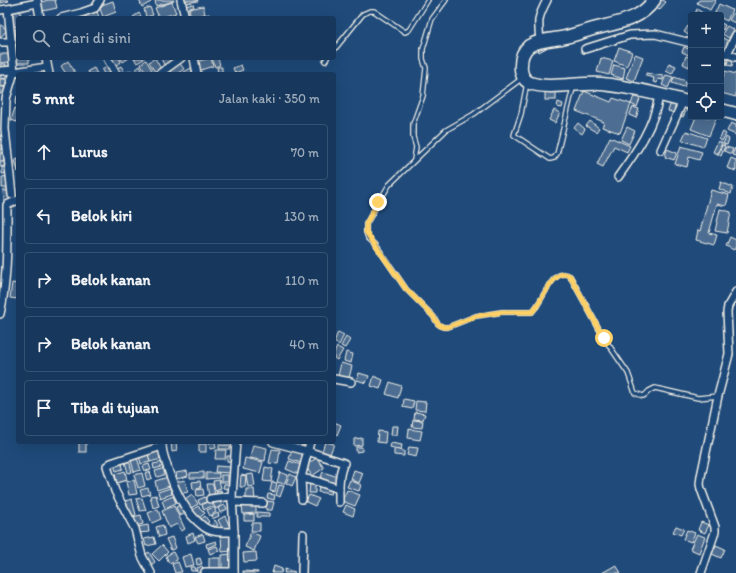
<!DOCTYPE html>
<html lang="id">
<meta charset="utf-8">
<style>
:root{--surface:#17385c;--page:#203f62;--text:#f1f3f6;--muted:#9eacbb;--line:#365272}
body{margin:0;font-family:Itim,sans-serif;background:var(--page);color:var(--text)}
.controls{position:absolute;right:12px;top:12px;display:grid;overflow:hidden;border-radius:4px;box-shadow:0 4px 16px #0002}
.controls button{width:36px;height:36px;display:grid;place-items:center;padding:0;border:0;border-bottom:1px solid var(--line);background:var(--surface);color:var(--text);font:20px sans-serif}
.stop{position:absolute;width:12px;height:12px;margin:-9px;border:3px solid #ffd166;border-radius:50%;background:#fff}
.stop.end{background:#ffd166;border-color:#fff;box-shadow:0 1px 4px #0008}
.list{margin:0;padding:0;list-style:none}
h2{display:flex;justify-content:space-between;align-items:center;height:52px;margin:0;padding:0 16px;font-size:17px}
h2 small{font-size:13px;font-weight:400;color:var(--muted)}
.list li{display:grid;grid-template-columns:26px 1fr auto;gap:12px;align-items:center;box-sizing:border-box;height:56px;margin:0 8px 8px;padding:0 8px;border:1px solid var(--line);border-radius:4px}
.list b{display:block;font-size:15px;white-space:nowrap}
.list em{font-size:13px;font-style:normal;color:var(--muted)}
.icon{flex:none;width:22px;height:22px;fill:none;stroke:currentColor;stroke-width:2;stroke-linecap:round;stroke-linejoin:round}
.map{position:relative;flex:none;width:736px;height:573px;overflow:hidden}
.search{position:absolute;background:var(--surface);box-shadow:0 4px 16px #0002;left:16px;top:16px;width:320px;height:44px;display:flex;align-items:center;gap:10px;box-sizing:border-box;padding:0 14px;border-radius:4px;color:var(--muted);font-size:15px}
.panel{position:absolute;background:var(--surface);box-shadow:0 4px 16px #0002;left:16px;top:72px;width:320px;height:372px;border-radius:4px}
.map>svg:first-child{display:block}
.building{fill:#4d6e92;stroke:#f4f1e8}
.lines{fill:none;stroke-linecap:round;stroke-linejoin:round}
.service-casing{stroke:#f4f1e8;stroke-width:6}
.minor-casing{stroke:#f4f1e8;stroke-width:10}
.trunk-casing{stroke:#f4f1e8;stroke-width:15}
.service{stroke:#1f4a7a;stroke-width:3.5}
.minor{stroke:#1f4a7a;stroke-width:7}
.trunk{stroke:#1f4a7a;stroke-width:12}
.route{stroke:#ffd166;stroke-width:5}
</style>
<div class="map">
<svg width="736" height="573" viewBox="0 0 736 573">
<rect width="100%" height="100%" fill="#1f4a7a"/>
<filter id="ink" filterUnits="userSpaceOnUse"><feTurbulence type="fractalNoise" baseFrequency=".025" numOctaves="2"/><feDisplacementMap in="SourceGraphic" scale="8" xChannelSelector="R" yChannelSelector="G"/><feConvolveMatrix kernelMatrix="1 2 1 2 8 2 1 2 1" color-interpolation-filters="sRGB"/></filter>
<g filter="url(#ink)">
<!-- building -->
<g class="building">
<polygon points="0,0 8,0 9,1 0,3"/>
<polygon points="48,0 55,0 57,8 43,11 41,2"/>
<polygon points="139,0 151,0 151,2 142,7"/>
<polygon points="155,0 174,0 174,1 156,6"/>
<polygon points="186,0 198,0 198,1 186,3"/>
<polygon points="661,0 663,0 666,2 659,10 655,7"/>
<polygon points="699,0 716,0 710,10 697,3"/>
<polygon points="113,1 116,12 103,17 99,6"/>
<polygon points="172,2 176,13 159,18 155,8"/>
<polygon points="193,4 194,7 186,9 185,6"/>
<polygon points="719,4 732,10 727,21 721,18 721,15 714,15"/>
<polygon points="203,6 205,14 191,17 189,9"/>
<polygon points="150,7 153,15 146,17 144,9"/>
<polygon points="697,9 704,14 704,15 697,15 695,14"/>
<polygon points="20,11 21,18 18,18 18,26 14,27 13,12"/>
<polygon points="97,11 99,18 86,18 85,16"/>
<polygon points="139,13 142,18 134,18 133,17"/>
<polygon points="733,13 736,15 735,23 729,20"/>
<polygon points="209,14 210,18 201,18 201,16"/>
<polygon points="32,15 33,18 23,18 23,17"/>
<polygon points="721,23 725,25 723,30 721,28"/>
<polygon points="0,24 7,30 0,38"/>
<polygon points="688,26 691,28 691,37 684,32"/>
<polygon points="727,26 734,30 729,38 722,34"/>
<polygon points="15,29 18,29 18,51 17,51"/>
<polygon points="721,37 729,41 724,50 721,49"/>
<polygon points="546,42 548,47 539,52 537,46"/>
<polygon points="619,47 632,52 627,66 614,61"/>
<polygon points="684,47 691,50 691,56 682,52"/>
<polygon points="0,54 8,54 9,62 0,63"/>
<polygon points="17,54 18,54 18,58 29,58 29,63 17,63"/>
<polygon points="635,54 643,57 634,81 626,78"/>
<polygon points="723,54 728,55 726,65 721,64"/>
<polygon points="686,56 691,58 689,67 683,64"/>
<polygon points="729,56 734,57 732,66 727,65"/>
<polygon points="113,58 119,58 121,62 113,67 109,60"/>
<polygon points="120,58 129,58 123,62"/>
<polygon points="134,58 144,58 144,59 137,63"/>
<polygon points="155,58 161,69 155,72 149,62"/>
<polygon points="161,58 176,58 164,65"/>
<polygon points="211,58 213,66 198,71 195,62"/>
<polygon points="212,58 218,58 220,65 215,67"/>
<polygon points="601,58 613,61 609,75 597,72"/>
<polygon points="146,60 153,72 150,74 147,74 141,64"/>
<polygon points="68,61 75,72 71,74 66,74 61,66"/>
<polygon points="179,62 184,69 177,74 172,74 169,70"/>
<polygon points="669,63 676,66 672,74 666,71"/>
<rect x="0" y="64" width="6" height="7"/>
<polygon points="241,65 243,70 235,73 233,68"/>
<polygon points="614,65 625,68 623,79 611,75"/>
<polygon points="108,66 112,73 104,74 102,70"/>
<polygon points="121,66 124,71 119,74 115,69"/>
<polygon points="140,66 144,74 137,74 135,70"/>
<polygon points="217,67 222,67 222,74 218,74"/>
<polygon points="94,68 97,74 89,74 88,71"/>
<polygon points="191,68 195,74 185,74 184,72"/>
<polygon points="131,70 133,74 124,74"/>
<polygon points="0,71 6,71 6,79 0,78"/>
<polygon points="725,71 736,74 736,97 721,93 721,85"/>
<polygon points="646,73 663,76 663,80 658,79 657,83 653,82 654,78 646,76"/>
<polygon points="666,75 673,77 668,88 662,85"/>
<polygon points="674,77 686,81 684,87 672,83"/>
<polygon points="0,79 6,79 6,87 0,86"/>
<rect x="0" y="87" width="5" height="7"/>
<polygon points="584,91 611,102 613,98 631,104 620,133 602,127 604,122 576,111"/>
<rect x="545" y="92" width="11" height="8"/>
<polygon points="17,96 18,96 18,105 15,104"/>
<polygon points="634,96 640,99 637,107 631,104"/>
<polygon points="672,100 679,103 674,113 668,111"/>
<polygon points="558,102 563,104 562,108 557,107"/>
<polygon points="682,104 688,107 683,117 678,115"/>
<polygon points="633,107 639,109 636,118 629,115"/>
<polygon points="15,108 18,109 17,122 11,120"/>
<polygon points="554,110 560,113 555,123 549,120"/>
<polygon points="696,117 713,117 716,119 709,136 691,129"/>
<polygon points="590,121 599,128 596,132 586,126"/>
<polygon points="578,123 585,129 582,134 574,128"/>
<polygon points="731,123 736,125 736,135 727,131"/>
<polygon points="627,127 635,131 629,144 621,140"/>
<polygon points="686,131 707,138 703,147 682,140"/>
<polygon points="723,132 726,134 722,141 719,139"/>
<rect x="0" y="135" width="5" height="11"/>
<polygon points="610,137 630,146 627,152 614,146 603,167 597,164"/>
<polygon points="726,137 729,139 727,145 723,144"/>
<polygon points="718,141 722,143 717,154 713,152"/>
<polygon points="722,145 725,146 721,156 718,155"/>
<polygon points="681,146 702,152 699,160 689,157 687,167 675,164"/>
<polygon points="726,147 733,149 731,154 724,151"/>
<rect x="0" y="148" width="6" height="5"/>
<polygon points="735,148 736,149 736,156 732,155"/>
<polygon points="667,149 677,153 674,160 665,157"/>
<polygon points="7,153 7,161 0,161 0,154"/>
<polygon points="731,158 736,160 736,171 727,168"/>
<polygon points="18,159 18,172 15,160"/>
<polygon points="7,161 7,166 0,167 0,162"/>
<polygon points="2,167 8,167 9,173 2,174"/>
<polygon points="9,176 10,188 2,188 2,177"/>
<polygon points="721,182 733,187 731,194 719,189"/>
<polygon points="11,190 12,201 4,202 3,191"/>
<polygon points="711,190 729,195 726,206 717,204 709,233 717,235 714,245 696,240 698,230 700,231"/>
<polygon points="720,209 731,212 727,233 715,231"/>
<polygon points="730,237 736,240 736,246 734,250 726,246"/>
<polygon points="12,283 18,284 18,299 10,298"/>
<polygon points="338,332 344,335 339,345 334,342"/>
<polygon points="346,337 350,340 345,348 341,346"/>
<polygon points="337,347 343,350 337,360 334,358 334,353"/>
<polygon points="346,352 353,354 351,363 344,361"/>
<polygon points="341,363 352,366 349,378 338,376"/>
<polygon points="359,373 369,376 366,383 357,380"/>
<polygon points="374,376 383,380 380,389 371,386"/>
<polygon points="390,382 401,386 398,398 386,394"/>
<polygon points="404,399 414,401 412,409 403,407"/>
<polygon points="416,401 426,402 425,411 415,410"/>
<polygon points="415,412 425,414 423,420 414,419"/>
<polygon points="413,420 423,421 422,428 412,427"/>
<polygon points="334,422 341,425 337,435 334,434"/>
<polygon points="392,426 398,426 397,435 391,435"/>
<polygon points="409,429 422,431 420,440 408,438"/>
<polygon points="378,431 386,432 385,443 377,442"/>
<polygon points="362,438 362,445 354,446 354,439"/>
<rect x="79" y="442" width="7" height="10"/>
<polygon points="171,442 176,442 177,451 172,452"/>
<polygon points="209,442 215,442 216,448 210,449"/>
<polygon points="218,442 229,442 229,444 218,443"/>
<polygon points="325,442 334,444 330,454 322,451"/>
<polygon points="391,443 402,445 401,450 390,447"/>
<rect x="199" y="444" width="7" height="8"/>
<polygon points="219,445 230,446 230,449 219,449"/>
<polygon points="253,445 267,448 265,461 250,458"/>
<polygon points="356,447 362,447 362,451 356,452"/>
<polygon points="409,447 418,448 416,457 407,455"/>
<polygon points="272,449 280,450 278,464 269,463"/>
<polygon points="394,449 404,451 404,456 394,455"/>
<polygon points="216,450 226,450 225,459 215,459"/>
<polygon points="292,450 304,455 301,463 289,459"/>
<polygon points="159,451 161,459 150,462 148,454"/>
<polygon points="148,454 150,462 141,464 139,456"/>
<polygon points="227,456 231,456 231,462 227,461"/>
<polygon points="137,458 141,470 134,472 131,460"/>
<polygon points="245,458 263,462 260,473 243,469"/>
<polygon points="317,458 324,468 312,476 305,465"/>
<polygon points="129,460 132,472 128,473 125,462"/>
<polygon points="289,461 301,465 298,474 286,469"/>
<polygon points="122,462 123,469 116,471 114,464"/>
<polygon points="163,462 164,466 154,469 153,464"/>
<polygon points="149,464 151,470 145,471 143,466"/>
<polygon points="216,466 230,467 230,473 215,472"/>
<polygon points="265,467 273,469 271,482 263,481"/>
<polygon points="165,468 167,474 157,477 155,471"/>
<polygon points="354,470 363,473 359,483 351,479"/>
<polygon points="125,471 127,480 117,483 115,474"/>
<polygon points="187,471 188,476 177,479 176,473"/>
<polygon points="150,472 152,478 147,480 145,473"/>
<polygon points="204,472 204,478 190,478 190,473"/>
<polygon points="280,472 288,475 284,484 277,482"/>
<polygon points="323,472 338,477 335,485 320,479"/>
<polygon points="142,473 145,486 138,488 134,475"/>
<polygon points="206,473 219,473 219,478 206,479"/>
<polygon points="253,474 255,486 248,487 246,475"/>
<polygon points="290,474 296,477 292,486 286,483"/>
<rect x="221" y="475" width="7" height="7"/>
<polygon points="241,475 246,476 245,487 240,487"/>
<polygon points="168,477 170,486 157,490 155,481"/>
<polygon points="134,480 137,494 129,495 126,482"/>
<polygon points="185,480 188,492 179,494 176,482"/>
<polygon points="219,480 221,488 215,490 213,481"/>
<polygon points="350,480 361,485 359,491 347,487"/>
<polygon points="200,481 201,488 193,489 192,482"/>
<polygon points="272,482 277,483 275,492 270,491"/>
<polygon points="310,482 315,482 315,493 309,493"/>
<polygon points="207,484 213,484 215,496 209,497"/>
<polygon points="224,484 229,484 229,489 223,488"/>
<polygon points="279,485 284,486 280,497 276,495"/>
<polygon points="319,487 332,489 331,494 318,492"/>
<polygon points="148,488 150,494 142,496 140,490"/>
<polygon points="170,488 172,494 160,498 158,492"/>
<polygon points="203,489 204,495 197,496 196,490"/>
<polygon points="246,489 254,489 255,500 246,500"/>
<polygon points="221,490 223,496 218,497 216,491"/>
<polygon points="347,490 360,495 355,506 342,501"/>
<polygon points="192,494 198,504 191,508 185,499"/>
<polygon points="268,494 275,495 274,500 267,498"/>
<polygon points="156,495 159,506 153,508 150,496"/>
<polygon points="309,495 319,499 315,506 306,502"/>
<polygon points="173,496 176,503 165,508 162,501"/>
<polygon points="205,497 208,501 200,505 198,500"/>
<polygon points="142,498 146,510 140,511 136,499"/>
<polygon points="132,499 136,515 129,517 125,501"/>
<polygon points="210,500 213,505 204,510 202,505"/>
<polygon points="219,500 222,505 216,509 213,504"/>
<polygon points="267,501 274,502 272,510 266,510"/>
<polygon points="183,504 186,513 180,516 176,507"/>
<polygon points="225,505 227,509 220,513 218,508"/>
<polygon points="256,505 256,513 243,514 242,506"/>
<polygon points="346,505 355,509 353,516 343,512"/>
<polygon points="174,506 185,529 181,531 177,524 169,528 162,511"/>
<polygon points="198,506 205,513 198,519 191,512"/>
<polygon points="214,507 216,512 210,516 207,510"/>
<polygon points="158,509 161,519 152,523 148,513"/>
<polygon points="257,512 269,513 269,517 257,517"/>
<polygon points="218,513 219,516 212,519 211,516"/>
<polygon points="254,514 254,521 244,521 244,515"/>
<polygon points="141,515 143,524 136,526 133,517"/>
<polygon points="205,516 209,522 204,526 200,520"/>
<polygon points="225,516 230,527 223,530 218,520"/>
<polygon points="215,520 218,525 215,527 212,523"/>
<polygon points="701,522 709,525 705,533 698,530"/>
<polygon points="252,523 260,523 260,531 251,531"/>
<polygon points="148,525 149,532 139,533 138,527"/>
<polygon points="163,525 165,535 159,537 156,527"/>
<polygon points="676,526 684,529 681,535 673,532"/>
<polygon points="687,530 695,533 691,542 683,539"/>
<polygon points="251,532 260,536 254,551 245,547"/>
<polygon points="193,533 195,540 188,543 186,536"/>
<polygon points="203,534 205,541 198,543 195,537"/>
<polygon points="697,534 705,537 699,553 690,549"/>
<polygon points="230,535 231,551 222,552 221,536"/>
<polygon points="154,537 156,544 146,546 144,539"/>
<polygon points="172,537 176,548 171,550 166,539"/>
<polygon points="216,541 217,544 207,548 206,544"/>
<polygon points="162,545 168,552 159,561 152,554"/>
<polygon points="716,545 725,549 721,558 712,554"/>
<polygon points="217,546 219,551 210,554 208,549"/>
<polygon points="149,552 155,562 151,565 144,555"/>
<polygon points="173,552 177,560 169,563 166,556"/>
<polygon points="256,552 257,561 244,562 243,553"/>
<polygon points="191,554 194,565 185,567 182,557"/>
<polygon points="230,554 231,571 222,571 222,555"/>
<polygon points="200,558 202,564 197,565 196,559"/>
<polygon points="209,558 220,558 220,569 209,570"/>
<polygon points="178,562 182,572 175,573 172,564"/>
<polygon points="616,565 621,573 602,573"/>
<polygon points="202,566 204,572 198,573 197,568"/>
<polygon points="274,566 282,569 281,573 272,573"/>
<polygon points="190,567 195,567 196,571 191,571"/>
<polygon points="285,569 295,572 294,573 284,573"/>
<polygon points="243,571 258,572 258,573 243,573"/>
</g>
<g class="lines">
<defs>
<g id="service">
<polyline points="334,50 363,14 370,11 374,11 405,32 409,30 428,0"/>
<polyline points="325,61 327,58"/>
<path d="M521 79 474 114 446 130 389 185 366 224V232L368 238 376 245 406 289 433 316 438 324 443 327H448L476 316 502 312H532C534 309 537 307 538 304 544 296 555 266 570 276L604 338 628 373 635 393 643 396 645 395 649 391 655 388 698 398 718 396"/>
<polyline points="527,83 521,114 514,135 550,159 554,158 557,154 573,88"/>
<polyline points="414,160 416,147 413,137 413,124 423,96 426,68 423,59 423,49 432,19 446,0"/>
</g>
<g id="minor">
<polyline points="37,0 40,18"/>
<polyline points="181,0 185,18"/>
<polyline points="8,9 37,3"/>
<polyline points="0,10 8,9 14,72 6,99 5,129 12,195"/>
<polyline points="61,18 81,13 95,8 100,0"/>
<path d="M540 41C538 20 537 19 547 0"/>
<polyline points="0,42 12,42"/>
<polyline points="585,49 630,35 655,34 691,43"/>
<polyline points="721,53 727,54 736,35"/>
<polyline points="727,54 736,57"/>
<polyline points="46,58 49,74"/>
<polyline points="107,58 116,74"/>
<polyline points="194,58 197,74"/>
<polyline points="0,71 14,70"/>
<polyline points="14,72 47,67"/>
<polyline points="159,74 181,58"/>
<polyline points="661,150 683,101"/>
<path d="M618 177C636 152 655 125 659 95"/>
<path d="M0 314C8 278 7 241 7 205L18 200"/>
<polyline points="334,379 351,382"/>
<path d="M162 442C161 450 165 459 167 466 174 489 184 512 204 527 212 533 224 532 234 532"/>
<path d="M273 442 307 451 344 463C338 474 339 489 339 502"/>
<polyline points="301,478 319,482 339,489"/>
<polyline points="210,499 232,496"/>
<polyline points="302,499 301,478 310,442"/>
<polyline points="232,502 263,503"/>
<polyline points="205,572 234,572"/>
<polyline points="151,573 142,556 135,529 115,491 107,466 111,463 162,446"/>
<polyline points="234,573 234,532 232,496 236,442"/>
<polyline points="302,573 303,534"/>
<polyline points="701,573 715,532 715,527 701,489 700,484 701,476 718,396 729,354 727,312 728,306 736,292"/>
</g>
<g id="trunk">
<path d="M654 0C640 21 615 23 593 29 582 32 572 36 561 38 550 40 538 40 529 46 523 51 521 58 521 65 520 72 523 80 530 83 550 90 580 82 602 84 632 87 662 95 691 103"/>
<polyline points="721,110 736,114"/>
</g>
</defs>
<!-- service casing -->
<use href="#service" class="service-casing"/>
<!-- minor casing -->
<use href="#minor" class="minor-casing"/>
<!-- trunk casing -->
<use href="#trunk" class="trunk-casing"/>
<!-- service -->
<use href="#service" class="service"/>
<!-- minor -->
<use href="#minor" class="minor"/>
<!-- trunk -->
<use href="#trunk" class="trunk"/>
</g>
</g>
<g class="lines" filter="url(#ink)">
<!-- route -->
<path class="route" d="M378 202 366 224V232L406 289 433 316 438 324 443 327H448L476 316 502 312H532C534 309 537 307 538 304 544 296 556 266 570 276L604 338"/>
</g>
</svg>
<div class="controls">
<button>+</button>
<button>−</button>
<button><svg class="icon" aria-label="locate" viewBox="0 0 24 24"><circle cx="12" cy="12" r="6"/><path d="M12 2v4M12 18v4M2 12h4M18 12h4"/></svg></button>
</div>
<div class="stop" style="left:604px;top:338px"></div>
<div class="stop end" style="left:378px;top:202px"></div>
<div class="search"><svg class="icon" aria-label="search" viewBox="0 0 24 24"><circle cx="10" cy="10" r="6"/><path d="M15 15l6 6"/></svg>Cari di sini</div>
<section class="panel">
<h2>5 mnt<small>Jalan kaki · 350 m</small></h2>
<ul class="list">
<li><svg class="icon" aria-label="ahead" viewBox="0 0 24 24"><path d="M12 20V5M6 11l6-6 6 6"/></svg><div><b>Lurus</b></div><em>70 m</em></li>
<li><svg class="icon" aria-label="left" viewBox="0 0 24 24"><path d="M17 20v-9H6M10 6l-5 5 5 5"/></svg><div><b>Belok kiri</b></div><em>130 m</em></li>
<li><svg class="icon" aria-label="right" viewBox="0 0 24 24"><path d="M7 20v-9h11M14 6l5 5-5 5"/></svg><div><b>Belok kanan</b></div><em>110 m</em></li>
<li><svg class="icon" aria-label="right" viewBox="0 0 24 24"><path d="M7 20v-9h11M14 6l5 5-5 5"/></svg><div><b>Belok kanan</b></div><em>40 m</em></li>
<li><svg class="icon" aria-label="arrive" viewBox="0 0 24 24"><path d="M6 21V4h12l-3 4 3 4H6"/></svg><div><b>Tiba di tujuan</b></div></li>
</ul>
</section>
</div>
